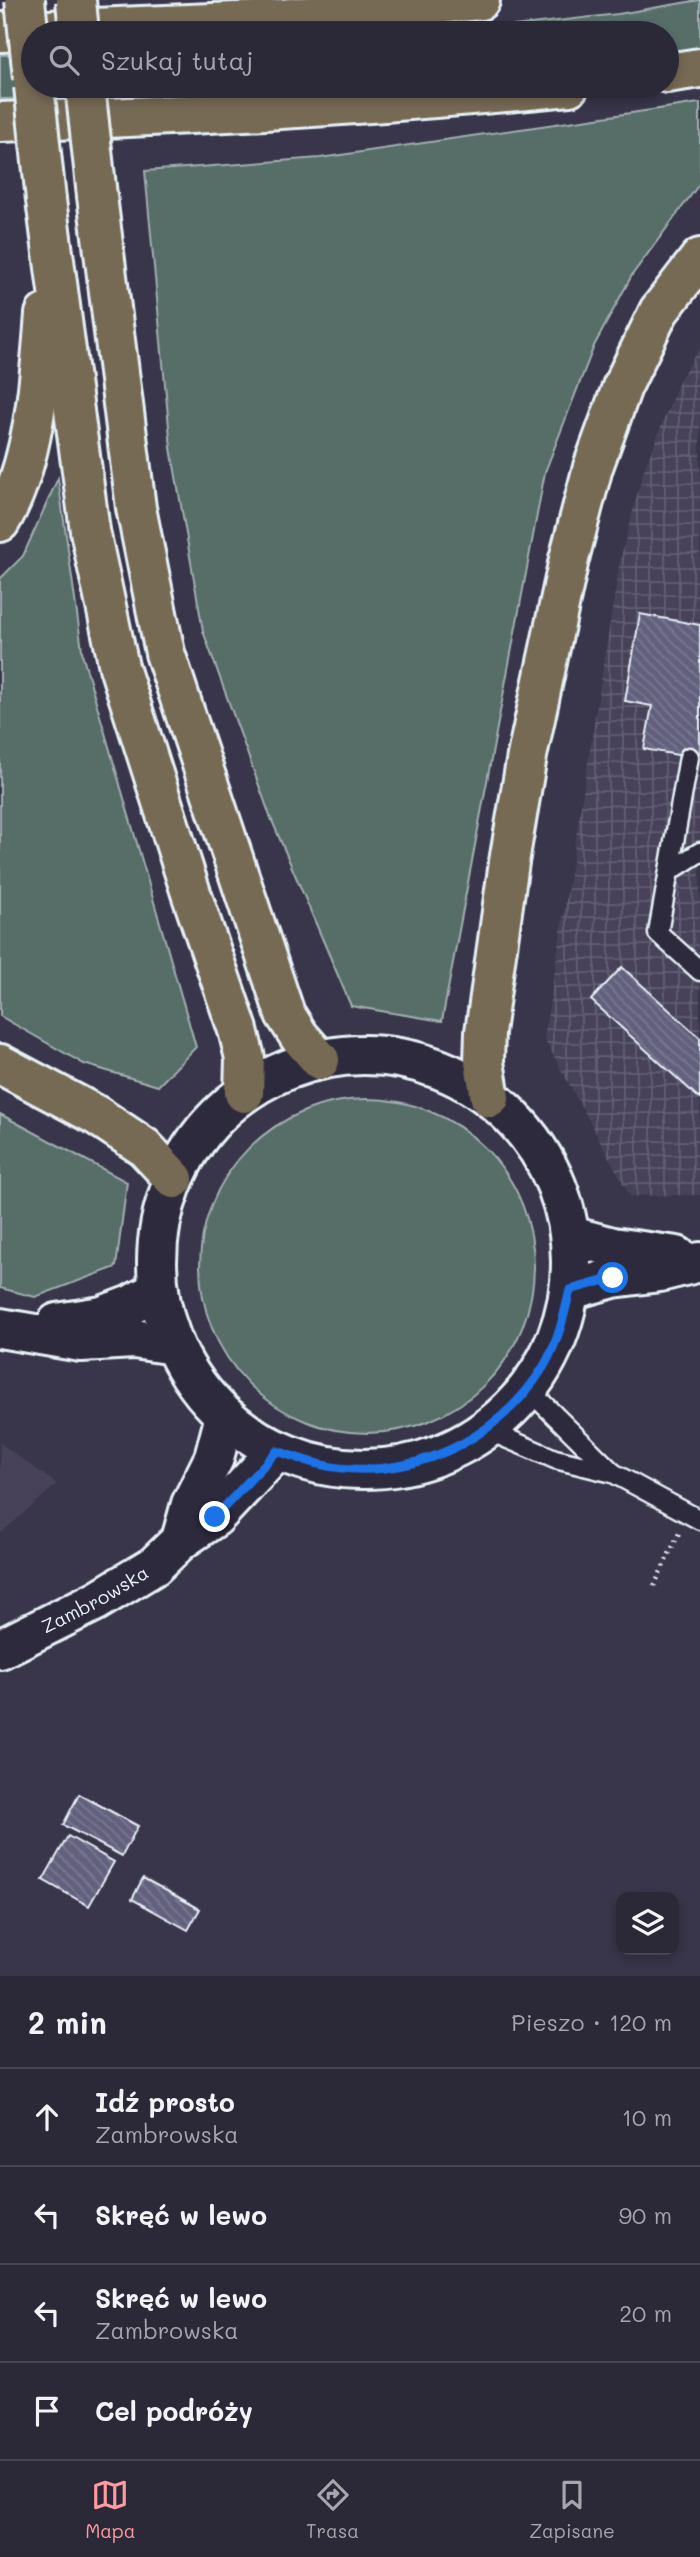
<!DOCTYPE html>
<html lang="pl">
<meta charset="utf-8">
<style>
:root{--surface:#2b2838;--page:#373443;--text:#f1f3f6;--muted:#a6a6ae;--line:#474453;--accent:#ff9aa2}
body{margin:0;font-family:Mali,sans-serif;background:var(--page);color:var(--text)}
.controls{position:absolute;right:21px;bottom:21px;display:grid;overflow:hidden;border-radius:14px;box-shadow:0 4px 10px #0003}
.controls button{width:63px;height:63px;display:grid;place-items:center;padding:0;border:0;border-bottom:2px solid var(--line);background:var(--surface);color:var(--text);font:35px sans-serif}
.stop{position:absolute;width:21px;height:21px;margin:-16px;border:5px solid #1a73e8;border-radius:50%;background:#fff}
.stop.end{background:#1a73e8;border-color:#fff;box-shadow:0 2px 7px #0008}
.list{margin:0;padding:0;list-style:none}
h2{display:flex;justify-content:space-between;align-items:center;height:91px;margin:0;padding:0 28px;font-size:30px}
h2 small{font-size:23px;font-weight:400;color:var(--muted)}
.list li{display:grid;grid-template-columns:46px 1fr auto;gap:21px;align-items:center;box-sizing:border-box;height:98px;padding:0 28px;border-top:2px solid var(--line)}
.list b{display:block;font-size:26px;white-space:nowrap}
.list p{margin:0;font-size:23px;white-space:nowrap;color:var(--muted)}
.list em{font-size:23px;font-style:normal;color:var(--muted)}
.icon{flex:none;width:38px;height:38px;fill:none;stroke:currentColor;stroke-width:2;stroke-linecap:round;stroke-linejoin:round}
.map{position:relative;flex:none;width:700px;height:1976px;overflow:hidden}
.search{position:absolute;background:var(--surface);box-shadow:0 4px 10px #0003;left:21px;right:21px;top:21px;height:77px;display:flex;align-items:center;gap:18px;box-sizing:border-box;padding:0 24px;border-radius:38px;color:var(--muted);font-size:26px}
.sheet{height:483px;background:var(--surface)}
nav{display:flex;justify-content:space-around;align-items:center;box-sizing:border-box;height:98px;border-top:2px solid var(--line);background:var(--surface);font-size:19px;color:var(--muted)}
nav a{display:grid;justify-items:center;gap:4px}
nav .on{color:var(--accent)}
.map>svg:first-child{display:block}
.built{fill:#46425a}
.industrial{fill:url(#industrial-grid)}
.grass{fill:#576d68;stroke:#a0afb0;stroke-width:2}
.building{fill:url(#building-back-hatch);stroke:#e8f1f8;stroke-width:2}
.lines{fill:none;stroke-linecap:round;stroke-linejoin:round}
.lane-casing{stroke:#e8f1f8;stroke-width:23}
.secondary-casing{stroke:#e8f1f8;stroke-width:44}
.highway-casing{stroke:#e8f1f8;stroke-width:44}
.path{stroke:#e8f1f8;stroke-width:4.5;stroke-dasharray:2 5;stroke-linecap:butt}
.lane{stroke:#2f2a3d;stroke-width:18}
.secondary{stroke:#2f2a3d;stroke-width:38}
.highway{stroke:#766a55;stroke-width:38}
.highway-bridge-casing{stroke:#e8f1f8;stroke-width:44;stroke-linecap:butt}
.highway-bridge{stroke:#766a55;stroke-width:38}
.route{stroke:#1a73e8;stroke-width:9}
.labels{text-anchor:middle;stroke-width:7;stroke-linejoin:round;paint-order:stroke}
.street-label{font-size:19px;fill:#e8f1f8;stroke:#2f2a3d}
</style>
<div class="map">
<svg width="700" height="1976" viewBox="0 0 700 1976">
<defs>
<pattern id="industrial-grid" width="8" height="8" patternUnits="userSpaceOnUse" patternTransform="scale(1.75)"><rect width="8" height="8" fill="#46425a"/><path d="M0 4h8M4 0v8" fill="none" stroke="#615e72"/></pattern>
<pattern id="building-back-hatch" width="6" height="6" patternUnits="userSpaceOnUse" patternTransform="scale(1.75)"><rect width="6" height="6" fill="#63617e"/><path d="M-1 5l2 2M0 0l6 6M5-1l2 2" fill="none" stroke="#797891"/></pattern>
</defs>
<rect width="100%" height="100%" fill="#39354a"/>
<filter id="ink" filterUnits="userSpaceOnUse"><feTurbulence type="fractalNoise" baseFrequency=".0143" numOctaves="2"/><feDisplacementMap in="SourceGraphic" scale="14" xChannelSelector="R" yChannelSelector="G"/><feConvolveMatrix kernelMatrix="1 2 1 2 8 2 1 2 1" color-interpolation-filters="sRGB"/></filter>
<g filter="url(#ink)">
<!-- built -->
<polygon class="built" points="0,1443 57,1484 0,1534"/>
<!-- industrial -->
<polygon class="industrial" points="700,347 700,1195 630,1196 544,1038 620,560 643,472 680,379"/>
<!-- grass -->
<g class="grass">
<polygon points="700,0 700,50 667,56 667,33 453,33 618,14"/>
<polygon points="33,54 33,86 422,86 182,96 0,99 0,55"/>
<polygon points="700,103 700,183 632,275 594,346 545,472 442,1021 351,1006 270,816 203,631 171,448 145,171 320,158"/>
<polygon points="58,478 83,657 196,1047 158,1086 84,1064 0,1016 0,579 23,556"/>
<circle cx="367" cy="1266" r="167"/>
<polygon points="0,1114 127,1182 116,1267 35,1297 0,1288"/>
</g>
<!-- building -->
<g class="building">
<polygon points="640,614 700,625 700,759 644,749 652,706 625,701"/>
<polygon points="622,967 700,1038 700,1099 591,1000"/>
<polygon points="79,1794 138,1826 122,1856 63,1825"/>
<polygon points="68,1836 114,1862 89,1906 43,1880"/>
<polygon points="143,1878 200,1909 188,1930 132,1899"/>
</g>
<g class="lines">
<defs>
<g id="lane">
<polyline points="689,757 658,933 700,971"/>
<polyline points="670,871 700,852"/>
<polyline points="528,1389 613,1473"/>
<polyline points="487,1430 555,1459 613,1473 700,1520"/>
</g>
<g id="secondary">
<circle cx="364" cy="1262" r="207"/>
<polyline points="570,1236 613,1247 677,1256"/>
<polyline points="570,1290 613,1278 660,1272 700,1262"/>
<polyline points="57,1323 102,1316 131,1305 158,1290"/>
<polyline points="0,1328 81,1342 134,1339 174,1345"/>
<polyline points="181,1540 191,1504 214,1458 225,1416"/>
<path id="s1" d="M0 1649 96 1601 154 1566 181 1540 215 1517 277 1451"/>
</g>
<g id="highway">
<polyline points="0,32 259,21 480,0"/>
<polyline points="667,73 700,68"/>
<path d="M0 122C190 116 379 105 569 86"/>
<polyline points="97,196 136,508 165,653 285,1014 299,1036 320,1060"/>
<polyline points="46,200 90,531 119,667 191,893 238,1030 245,1058 244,1093"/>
<path d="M0 522C34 466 40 379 45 314"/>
<polyline points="0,1064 96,1115 144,1147 174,1179"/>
<polyline points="490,1098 484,1062 485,1032 509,862 527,756 569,559 593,467 622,387 659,311 700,258"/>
</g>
</defs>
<!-- lane casing -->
<use href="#lane" class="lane-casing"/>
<!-- secondary casing -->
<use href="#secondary" class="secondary-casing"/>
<!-- highway casing -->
<use href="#highway" class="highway-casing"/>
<!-- path -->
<polyline class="path" points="654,1586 679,1533"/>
<!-- lane -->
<use href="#lane" class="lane"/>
<!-- secondary -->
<use href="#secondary" class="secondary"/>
<!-- highway -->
<use href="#highway" class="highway"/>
<defs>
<g id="highway-bridge">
<polyline points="25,0 33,78"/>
<polyline points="76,0 79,33"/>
<polyline points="34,86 46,200"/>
<polyline points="85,86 97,196"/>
</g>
</defs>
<!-- highway-bridge casing -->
<use href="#highway-bridge" class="highway-bridge-casing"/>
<!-- highway-bridge -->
<use href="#highway-bridge" class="highway-bridge"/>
</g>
</g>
<g class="lines" filter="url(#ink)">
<!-- route -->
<path class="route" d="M215 1517 277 1451C290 1455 304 1461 318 1464 405 1485 498 1442 544 1366 558 1342 564 1316 570 1290L613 1278"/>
</g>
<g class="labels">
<!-- street labels -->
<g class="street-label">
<text dy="7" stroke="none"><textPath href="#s1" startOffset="107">Zambrowska</textPath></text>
</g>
</g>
</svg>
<div class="controls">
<button><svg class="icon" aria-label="layers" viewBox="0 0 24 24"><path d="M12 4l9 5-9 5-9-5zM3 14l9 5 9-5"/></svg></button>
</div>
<div class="stop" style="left:613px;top:1278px"></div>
<div class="stop end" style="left:215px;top:1517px"></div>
<div class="search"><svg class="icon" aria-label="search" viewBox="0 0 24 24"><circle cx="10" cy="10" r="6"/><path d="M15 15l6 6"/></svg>Szukaj tutaj</div>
</div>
<section class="sheet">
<h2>2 min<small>Pieszo · 120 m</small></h2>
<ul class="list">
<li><svg class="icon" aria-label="ahead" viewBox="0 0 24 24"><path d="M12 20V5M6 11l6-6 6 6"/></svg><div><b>Idź prosto</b><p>Zambrowska</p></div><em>10 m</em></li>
<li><svg class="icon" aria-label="left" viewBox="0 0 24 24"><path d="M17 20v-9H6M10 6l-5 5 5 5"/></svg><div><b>Skręć w lewo</b></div><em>90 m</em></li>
<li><svg class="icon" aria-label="left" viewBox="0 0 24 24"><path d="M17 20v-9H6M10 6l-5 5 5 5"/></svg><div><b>Skręć w lewo</b><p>Zambrowska</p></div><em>20 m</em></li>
<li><svg class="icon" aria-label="arrive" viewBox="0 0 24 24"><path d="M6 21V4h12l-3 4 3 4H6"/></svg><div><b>Cel podróży</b></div></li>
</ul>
</section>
<nav>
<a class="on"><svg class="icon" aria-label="map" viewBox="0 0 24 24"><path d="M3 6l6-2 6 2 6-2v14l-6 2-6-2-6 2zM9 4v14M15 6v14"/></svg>Mapa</a>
<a><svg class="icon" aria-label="directions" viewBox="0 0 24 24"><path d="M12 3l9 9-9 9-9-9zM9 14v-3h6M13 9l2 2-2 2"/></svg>Trasa</a>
<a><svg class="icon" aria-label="saved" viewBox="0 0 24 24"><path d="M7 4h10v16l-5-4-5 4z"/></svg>Zapisane</a>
</nav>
